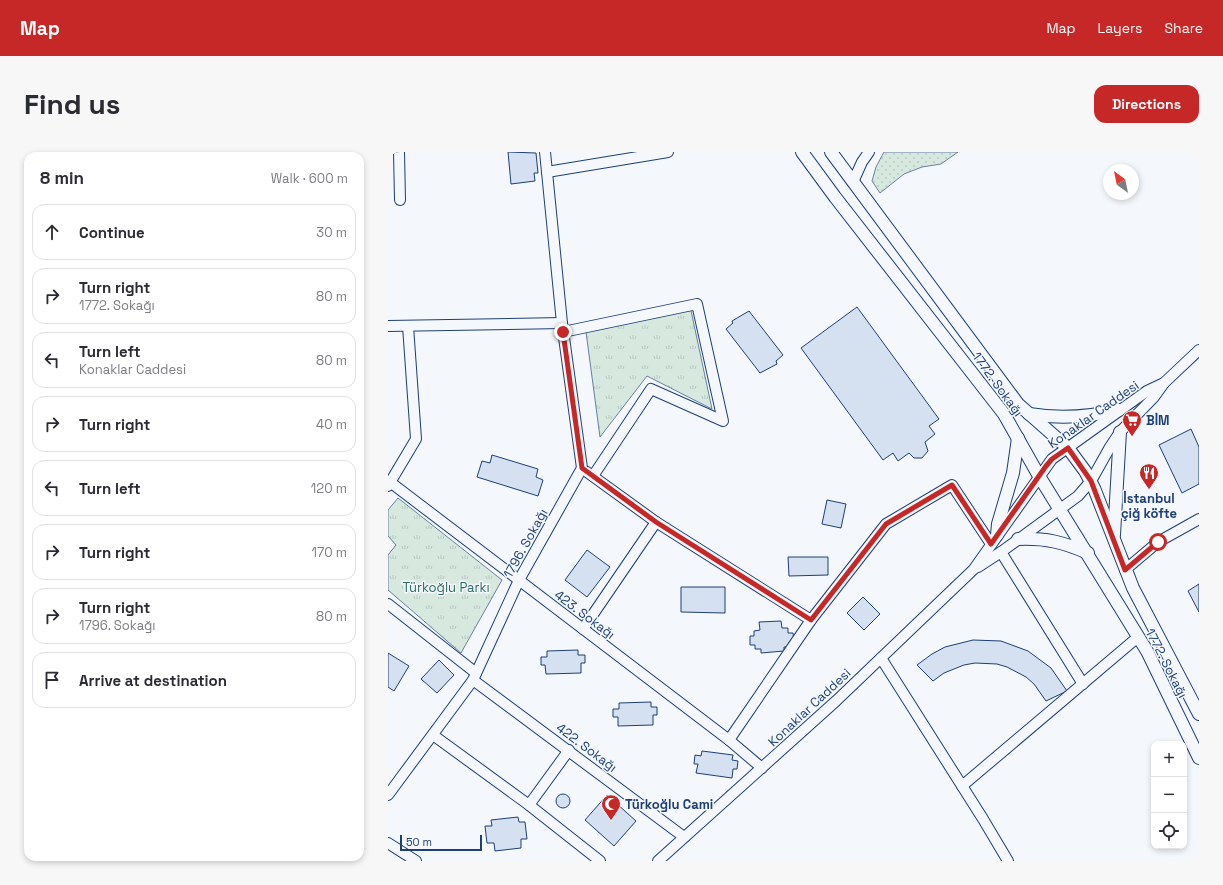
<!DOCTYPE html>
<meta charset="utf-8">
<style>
:root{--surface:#fff;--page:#f7f7f7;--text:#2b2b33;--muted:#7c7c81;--line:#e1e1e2;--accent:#c62828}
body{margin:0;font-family:"Space Grotesk",sans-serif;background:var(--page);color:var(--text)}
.controls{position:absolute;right:12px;bottom:12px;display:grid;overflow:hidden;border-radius:8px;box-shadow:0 2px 6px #0003}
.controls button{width:36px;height:36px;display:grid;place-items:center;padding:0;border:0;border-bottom:1px solid var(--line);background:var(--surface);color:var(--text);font:20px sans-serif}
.compass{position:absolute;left:715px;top:12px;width:36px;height:36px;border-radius:50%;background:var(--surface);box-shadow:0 2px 6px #0003;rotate:327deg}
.scale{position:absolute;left:12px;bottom:10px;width:82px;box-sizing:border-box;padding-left:4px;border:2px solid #1d3f73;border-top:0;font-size:11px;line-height:14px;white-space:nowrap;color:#1d3f73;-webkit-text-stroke:3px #f4f7fb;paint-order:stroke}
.stop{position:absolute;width:12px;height:12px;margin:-9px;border:3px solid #c62828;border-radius:50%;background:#fff}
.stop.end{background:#c62828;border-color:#fff;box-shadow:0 1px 4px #0008}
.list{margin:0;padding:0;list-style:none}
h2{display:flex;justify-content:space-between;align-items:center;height:52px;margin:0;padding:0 16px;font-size:17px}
h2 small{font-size:13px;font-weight:400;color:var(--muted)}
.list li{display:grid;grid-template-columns:26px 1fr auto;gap:12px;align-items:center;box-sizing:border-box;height:56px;margin:0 8px 8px;padding:0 8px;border:1px solid var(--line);border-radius:12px}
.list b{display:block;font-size:15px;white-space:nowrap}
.list p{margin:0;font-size:13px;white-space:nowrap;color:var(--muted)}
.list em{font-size:13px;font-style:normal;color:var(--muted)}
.icon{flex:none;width:22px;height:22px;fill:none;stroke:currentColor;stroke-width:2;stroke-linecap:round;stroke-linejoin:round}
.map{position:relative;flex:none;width:811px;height:709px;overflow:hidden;border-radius:12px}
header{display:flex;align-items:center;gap:24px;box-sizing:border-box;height:56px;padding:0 20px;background:var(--accent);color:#fff}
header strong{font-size:19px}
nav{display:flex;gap:22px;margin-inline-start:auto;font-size:14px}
.intro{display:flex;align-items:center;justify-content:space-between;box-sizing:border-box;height:96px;padding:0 24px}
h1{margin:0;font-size:28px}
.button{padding:10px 18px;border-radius:12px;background:var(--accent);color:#fff;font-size:14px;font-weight:700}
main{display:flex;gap:24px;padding:0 24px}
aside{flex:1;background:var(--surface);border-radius:12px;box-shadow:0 2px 6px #0003}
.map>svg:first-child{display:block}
.grass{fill:url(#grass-dots);stroke:#687fa3}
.park{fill:url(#park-tufts);stroke:#687fa3}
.building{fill:#d5e0f0;stroke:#1d3f73}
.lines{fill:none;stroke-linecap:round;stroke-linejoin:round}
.minor-casing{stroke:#1d3f73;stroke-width:12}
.tertiary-casing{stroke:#1d3f73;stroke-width:14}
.minor{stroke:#f4f7fb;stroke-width:10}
.tertiary{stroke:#f4f7fb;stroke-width:12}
.route{stroke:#c62828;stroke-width:5}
.labels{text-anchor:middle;stroke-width:3;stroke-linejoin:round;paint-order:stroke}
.street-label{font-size:13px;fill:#1d3f73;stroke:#f4f7fb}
.poi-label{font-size:13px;font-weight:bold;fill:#1d3f73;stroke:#f4f7fb;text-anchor:start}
.park-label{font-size:13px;fill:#2c6c60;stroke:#f4f7fb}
</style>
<header>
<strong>Map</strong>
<nav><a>Map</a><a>Layers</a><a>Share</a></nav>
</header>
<div class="intro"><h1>Find us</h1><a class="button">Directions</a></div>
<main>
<aside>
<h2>8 min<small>Walk · 600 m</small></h2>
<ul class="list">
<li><svg class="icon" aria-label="ahead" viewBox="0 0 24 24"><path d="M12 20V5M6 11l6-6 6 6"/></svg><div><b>Continue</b></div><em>30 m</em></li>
<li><svg class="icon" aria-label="right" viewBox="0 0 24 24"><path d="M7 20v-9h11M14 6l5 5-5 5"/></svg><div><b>Turn right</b><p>1772. Sokağı</p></div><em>80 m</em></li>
<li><svg class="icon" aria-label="left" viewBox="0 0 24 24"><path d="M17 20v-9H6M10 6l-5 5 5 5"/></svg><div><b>Turn left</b><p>Konaklar Caddesi</p></div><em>80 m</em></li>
<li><svg class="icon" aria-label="right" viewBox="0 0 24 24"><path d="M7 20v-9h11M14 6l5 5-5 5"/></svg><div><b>Turn right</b></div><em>40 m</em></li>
<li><svg class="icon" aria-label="left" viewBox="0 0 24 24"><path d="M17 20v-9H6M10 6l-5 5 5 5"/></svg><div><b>Turn left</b></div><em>120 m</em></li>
<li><svg class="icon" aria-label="right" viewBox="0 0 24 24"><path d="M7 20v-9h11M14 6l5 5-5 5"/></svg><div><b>Turn right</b></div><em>170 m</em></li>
<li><svg class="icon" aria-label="right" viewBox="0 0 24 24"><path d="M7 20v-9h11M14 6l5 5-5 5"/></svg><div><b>Turn right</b><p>1796. Sokağı</p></div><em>80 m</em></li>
<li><svg class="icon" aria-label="arrive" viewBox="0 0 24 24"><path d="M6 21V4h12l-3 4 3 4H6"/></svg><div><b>Arrive at destination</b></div></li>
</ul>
</aside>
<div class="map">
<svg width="811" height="709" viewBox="0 0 811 709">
<defs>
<pattern id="grass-dots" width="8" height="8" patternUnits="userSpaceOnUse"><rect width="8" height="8" fill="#d7e8df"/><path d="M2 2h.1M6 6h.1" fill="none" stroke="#b8c8c3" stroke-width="1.8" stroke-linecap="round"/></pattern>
<pattern id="park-tufts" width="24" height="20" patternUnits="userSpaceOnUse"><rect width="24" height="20" fill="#d7e8df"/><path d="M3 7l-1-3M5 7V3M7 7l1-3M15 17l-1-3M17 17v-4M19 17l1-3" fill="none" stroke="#b8c8c3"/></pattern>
</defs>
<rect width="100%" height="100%" fill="#f4f7fb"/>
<!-- grass -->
<polygon class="grass" points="496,0 570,0 553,12 534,15 516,22 492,41 484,29 488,15"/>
<!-- park -->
<g class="park">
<polygon points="302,154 324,257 259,224 212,285 198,180"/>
<polygon points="10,346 114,428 73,501 0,438 0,403 8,393 0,384 0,358"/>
</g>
<!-- building -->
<g class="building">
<polygon points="120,0 148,1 150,21 146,21 147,29 123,32"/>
<polygon points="469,155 551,267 541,274 547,282 537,290 540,299 534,306 526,306 521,301 510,309 505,301 495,308 413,196"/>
<polygon points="361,159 395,203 388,209 389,212 372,221 338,177 345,171 344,169"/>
<polygon points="803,277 811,295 811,332 794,341 771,293"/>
<polygon points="104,303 150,317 148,325 155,328 150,344 89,325 94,309 102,311"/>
<polygon points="439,348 458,352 453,376 434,372"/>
<polygon points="199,398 222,415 199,445 177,428"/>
<polygon points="400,405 440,405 440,423 401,424"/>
<polygon points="811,432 811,460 800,439"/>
<polygon points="293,435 337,435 337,461 293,460"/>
<polygon points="475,445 492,462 476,478 459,461"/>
<polygon points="393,469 394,476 400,476 400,481 405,481 406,489 401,490 401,495 396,495 396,499 373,501 373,497 367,497 367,493 362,493 362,484 366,484 366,479 372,478 371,470"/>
<polygon points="585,488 613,489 640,499 663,516 679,539 658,549 646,532 638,525 619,515 609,512 587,511 576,513 556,521 545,529 529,513 544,502 557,495"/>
<polygon points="190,498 190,503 197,503 197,511 193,511 193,521 158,522 157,513 153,513 153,505 159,505 159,499"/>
<polygon points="0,501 21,514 6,539 0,535"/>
<polygon points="51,508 66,523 49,541 33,527"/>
<polygon points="263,550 263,555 269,555 269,563 265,563 265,573 230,574 230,565 225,565 225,557 231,557 231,551"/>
<polygon points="314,599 345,603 344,608 350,609 349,617 345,617 344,626 308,621 310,612 306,612 307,603 313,604"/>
<circle cx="175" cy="649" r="7"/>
<polygon points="219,643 248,669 226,694 197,668"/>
<polygon points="130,665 131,670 137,670 139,687 133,687 133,696 107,699 106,691 99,691 97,674 104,674 103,668"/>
</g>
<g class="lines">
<defs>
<g id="minor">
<polyline points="11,0 12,48"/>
<polyline points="159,20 280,0"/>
<polyline points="465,30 474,10 481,0"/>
<polyline points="0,174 174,171"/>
<polyline points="175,180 309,152 335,269 263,237 205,324"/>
<polyline points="199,320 268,370 423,468"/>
<polyline points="2,330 341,588 374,616"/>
<polyline points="0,334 28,287 20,174"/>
<polyline points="613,400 695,532"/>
<polyline points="590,415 613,400 690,344 703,329 722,295 732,280 766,245 776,231 811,198"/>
<polyline points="737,418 770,390 811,367"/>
<polyline points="0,452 88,521"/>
<polyline points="195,477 268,370"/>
<polyline points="493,506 595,667 620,709"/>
<polyline points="85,528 296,685"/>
<polyline points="45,583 141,653 212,709"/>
<polyline points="341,588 423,468 498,372 564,333 603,392"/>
<polyline points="574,634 750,485"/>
<polyline points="0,643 85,528 131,428 194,316 174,171 157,0"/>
<polyline points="141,653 181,598"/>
<polyline points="0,691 28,709"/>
<polyline points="270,709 448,549 586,417 664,307 759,239 776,231"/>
</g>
<g id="tertiary">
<polyline points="414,0 447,45 616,262 651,324 759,499 811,606"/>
<polyline points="443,0 630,252 680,296 697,319 706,336 745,436 811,562"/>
<path d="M641 262C672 267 701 265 731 258"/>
<polyline points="609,383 610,372 625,321 630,286"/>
<polyline points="726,383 732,280"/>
<path d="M630 387C658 386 675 390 700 401"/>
</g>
</defs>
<!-- minor casing -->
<use href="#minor" class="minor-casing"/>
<!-- tertiary casing -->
<use href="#tertiary" class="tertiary-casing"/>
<!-- minor -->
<use href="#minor" class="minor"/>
<!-- tertiary -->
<use href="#tertiary" class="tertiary"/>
</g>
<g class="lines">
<!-- route -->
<polyline class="route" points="175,180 194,316 268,370 423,468 498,372 564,333 603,392 658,314 664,307 680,296 703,329 737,418 770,390"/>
</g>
<!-- icons -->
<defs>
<symbol id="supermarket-pin" viewBox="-11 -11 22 30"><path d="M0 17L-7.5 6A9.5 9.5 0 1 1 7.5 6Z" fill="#c62828" stroke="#f4f7fb"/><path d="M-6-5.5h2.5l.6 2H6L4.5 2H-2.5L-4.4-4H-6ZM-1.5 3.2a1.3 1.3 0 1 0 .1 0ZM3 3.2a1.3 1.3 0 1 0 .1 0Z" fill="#fff"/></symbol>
<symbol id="restaurant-pin" viewBox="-11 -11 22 30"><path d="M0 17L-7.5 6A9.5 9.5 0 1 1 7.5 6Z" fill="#c62828" stroke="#f4f7fb"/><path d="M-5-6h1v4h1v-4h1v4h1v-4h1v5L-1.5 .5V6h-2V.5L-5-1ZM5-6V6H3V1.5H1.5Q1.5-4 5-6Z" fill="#fff"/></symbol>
<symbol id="mosque-pin" viewBox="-11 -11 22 30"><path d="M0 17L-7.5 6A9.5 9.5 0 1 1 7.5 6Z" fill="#c62828" stroke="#f4f7fb"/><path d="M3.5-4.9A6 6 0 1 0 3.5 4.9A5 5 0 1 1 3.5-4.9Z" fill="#fff"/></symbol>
</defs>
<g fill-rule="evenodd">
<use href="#supermarket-pin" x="733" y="257" width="22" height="30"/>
<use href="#restaurant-pin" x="750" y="310" width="22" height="30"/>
<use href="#mosque-pin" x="212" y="641" width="22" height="30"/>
</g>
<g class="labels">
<!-- street labels -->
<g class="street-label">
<text transform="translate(610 232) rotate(54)" y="5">1772. Sokağı</text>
<text transform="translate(705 262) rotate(-35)" y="5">Konaklar Caddesi</text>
<text transform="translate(137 391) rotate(-61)" y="5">1796. Sokağı</text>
<text transform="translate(197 462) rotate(37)" y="5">423. Sokağı</text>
<text transform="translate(779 511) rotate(63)" y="5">1772. Sokağı</text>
<text transform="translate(421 555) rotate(-43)" y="5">Konaklar Caddesi</text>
<text transform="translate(199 595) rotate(37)" y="5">422. Sokağı</text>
</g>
<!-- poi labels -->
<g class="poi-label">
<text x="758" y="273">BİM</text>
<text x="761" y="351" text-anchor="middle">İstanbul<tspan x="761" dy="15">çiğ köfte</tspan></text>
<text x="237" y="657">Türkoğlu Cami</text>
</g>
<!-- park labels -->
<g class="park-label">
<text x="58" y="440">Türkoğlu Parkı</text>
</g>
</g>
</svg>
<div class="controls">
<button>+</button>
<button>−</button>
<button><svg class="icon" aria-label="locate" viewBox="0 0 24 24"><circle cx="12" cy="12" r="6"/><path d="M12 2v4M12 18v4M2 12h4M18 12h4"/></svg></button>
</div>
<svg class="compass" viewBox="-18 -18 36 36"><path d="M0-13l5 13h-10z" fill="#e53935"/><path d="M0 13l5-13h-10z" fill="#7c7c81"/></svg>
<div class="scale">50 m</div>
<div class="stop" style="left:770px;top:390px"></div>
<div class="stop end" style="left:175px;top:180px"></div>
</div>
</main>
